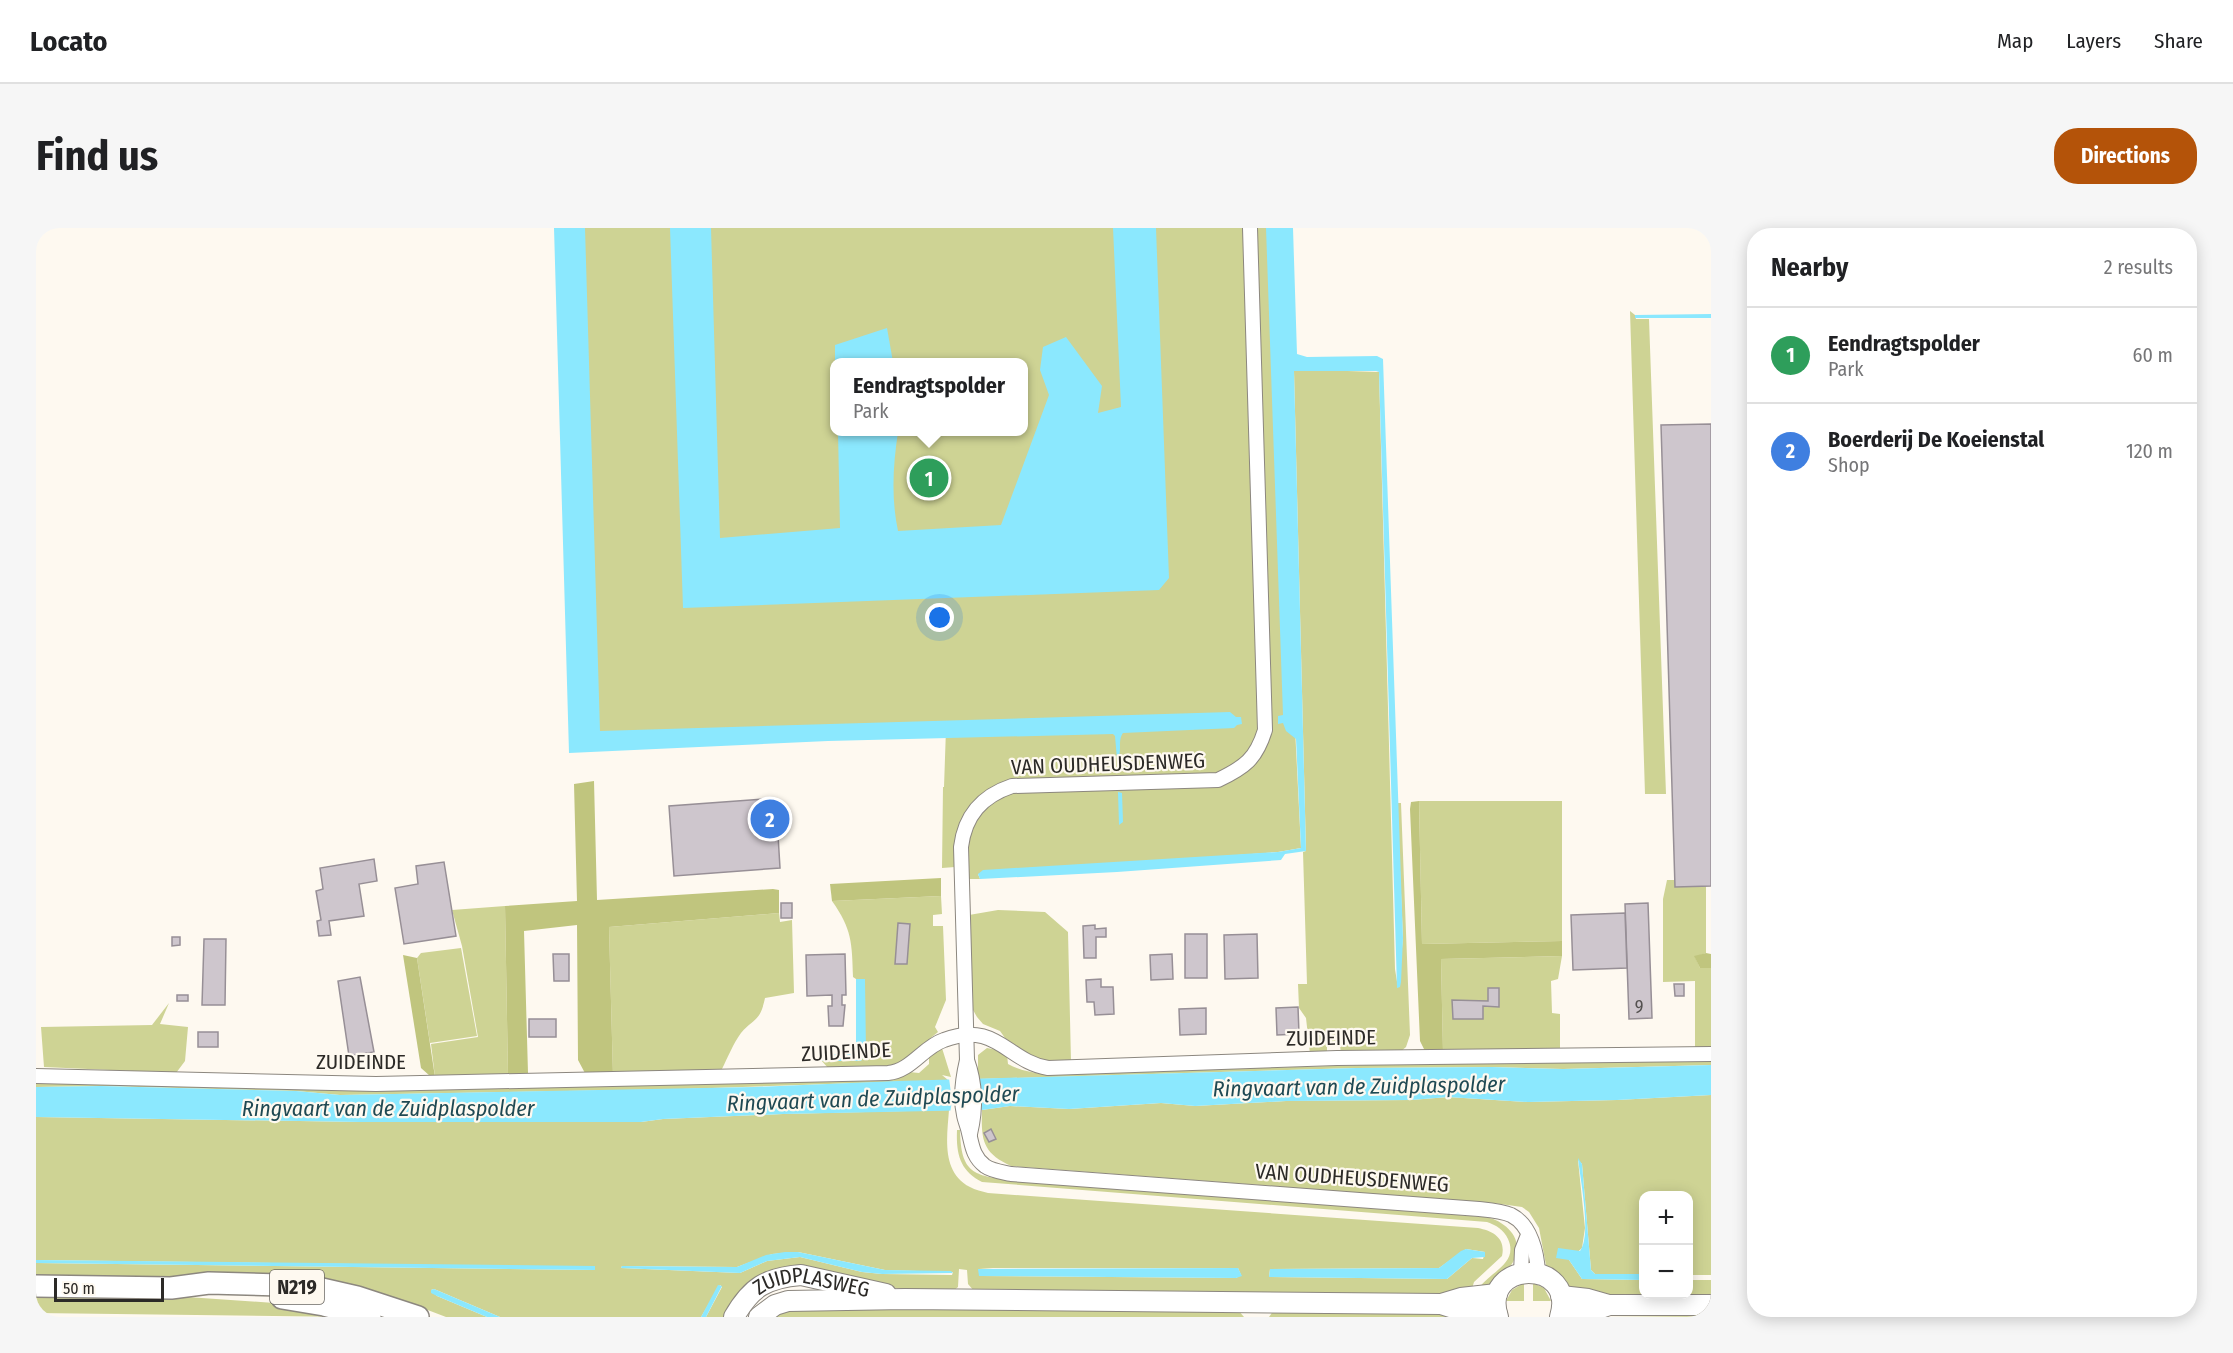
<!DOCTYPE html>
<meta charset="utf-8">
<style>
:root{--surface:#fff;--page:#f6f6f6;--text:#202124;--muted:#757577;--line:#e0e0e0;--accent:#b45309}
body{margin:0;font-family:"Fira Sans Condensed",sans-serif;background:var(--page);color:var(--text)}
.controls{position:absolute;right:18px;bottom:18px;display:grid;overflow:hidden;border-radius:12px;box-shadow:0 3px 15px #0003}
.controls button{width:54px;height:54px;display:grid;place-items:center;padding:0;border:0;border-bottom:2px solid var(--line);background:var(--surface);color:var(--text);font:30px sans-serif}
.scale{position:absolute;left:18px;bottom:15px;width:110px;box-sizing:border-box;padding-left:6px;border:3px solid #2c2a27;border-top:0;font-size:16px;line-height:21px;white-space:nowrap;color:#2c2a27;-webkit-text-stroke:4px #fef9f0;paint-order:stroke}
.you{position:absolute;left:904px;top:390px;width:21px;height:21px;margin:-15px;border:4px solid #fff;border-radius:50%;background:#1a73e8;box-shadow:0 0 0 9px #1a73e833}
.badge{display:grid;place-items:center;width:39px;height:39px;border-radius:50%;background:var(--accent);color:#fff;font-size:20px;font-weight:700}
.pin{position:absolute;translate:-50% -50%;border:3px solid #fff;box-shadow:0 2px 6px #0006}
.popup{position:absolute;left:794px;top:130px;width:198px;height:78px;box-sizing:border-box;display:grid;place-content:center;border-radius:12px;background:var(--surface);filter:drop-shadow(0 2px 4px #0005);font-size:20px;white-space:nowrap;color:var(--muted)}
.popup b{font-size:22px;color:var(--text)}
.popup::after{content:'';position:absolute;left:50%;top:100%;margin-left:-12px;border:12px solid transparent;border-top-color:var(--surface)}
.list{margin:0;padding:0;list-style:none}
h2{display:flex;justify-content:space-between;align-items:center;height:78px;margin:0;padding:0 24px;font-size:26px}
h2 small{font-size:20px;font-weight:400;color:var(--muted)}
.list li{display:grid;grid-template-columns:39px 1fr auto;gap:18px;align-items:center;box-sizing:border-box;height:96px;padding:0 24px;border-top:2px solid var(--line)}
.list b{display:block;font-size:22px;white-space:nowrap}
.list p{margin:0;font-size:20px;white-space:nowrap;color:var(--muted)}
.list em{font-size:20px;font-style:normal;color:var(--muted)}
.map{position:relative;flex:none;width:1675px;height:1089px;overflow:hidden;border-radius:24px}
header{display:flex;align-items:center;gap:36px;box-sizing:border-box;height:84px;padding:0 30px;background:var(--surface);border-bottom:2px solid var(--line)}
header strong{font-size:28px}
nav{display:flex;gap:33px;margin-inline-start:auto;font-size:21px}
.intro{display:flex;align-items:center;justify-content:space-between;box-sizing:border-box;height:144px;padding:0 36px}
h1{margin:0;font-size:42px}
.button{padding:15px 27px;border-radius:24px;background:var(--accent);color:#fff;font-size:21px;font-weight:700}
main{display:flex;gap:36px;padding:0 36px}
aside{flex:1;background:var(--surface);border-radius:24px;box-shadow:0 3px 15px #0003}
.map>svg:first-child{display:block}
.green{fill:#ced394;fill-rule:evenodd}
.forest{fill:#c0c57e}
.water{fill:#8be8fe}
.pier{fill:#fef9f0}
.building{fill:#cec6cd;stroke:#978f96;stroke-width:1.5}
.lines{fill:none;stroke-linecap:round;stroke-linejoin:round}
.street-casing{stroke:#8c877f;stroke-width:16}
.secondary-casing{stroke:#8c877f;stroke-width:22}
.primary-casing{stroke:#8c877f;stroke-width:24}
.street{stroke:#fff;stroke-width:14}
.secondary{stroke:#fff;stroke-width:20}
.primary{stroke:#fff;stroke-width:21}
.labels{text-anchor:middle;stroke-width:4.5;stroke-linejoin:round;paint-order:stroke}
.number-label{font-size:18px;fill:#545150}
.shield{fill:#fef9f0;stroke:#6b6863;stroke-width:1.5}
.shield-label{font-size:20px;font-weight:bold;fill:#2c2a27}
.street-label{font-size:21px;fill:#2c2a27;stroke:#fef9f0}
.water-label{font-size:22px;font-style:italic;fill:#1f4953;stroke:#fef9f0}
</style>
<header>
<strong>Locato</strong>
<nav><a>Map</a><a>Layers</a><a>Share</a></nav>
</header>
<div class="intro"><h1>Find us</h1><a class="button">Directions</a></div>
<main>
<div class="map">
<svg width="1675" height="1089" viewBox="0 0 1675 1089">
<rect width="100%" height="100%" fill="#fef9f0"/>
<!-- green -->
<g class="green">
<path d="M536 0H1234L1265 620 1242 624 942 646 944 651H933L932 638 906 640 907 559H908L910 501 553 514ZM798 134H988V204H798Z"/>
<polygon points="1594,83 1599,87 1600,91 1613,91 1630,566 1609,566"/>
<polygon points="1280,142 1343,144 1359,741 1362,760 1367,710 1361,575 1365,575 1374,807 1370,819 1364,824 1305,826 1304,817 1291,817 1291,825 1274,826 1270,790 1263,780 1262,756 1271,756 1267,624 1270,623 1258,143"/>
<polygon points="1383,573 1526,573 1526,713 1386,716"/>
<polygon points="1631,652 1670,652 1670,725 1659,729 1664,740 1675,740 1675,820 1659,821 1659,753 1627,754 1627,671"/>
<path d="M905 668 906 686 897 687V698H907L910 772 899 799 902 804 863 836 855 839 793 841 784 831 787 833H825L829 752 820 751 817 749C816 715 816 701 796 673Z"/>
<polygon points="469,678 472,847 399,849 395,816 442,809 426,718 416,682"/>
<polygon points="962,682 1009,684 1032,704 1035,834 1003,833 969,810 964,803 947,796 941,789 937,782 933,687"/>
<path d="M743 685 744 694 756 692 758 765 729 770C724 794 718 790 705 805 697 816 692 829 686 841L577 847 573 699Z"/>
<polygon points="425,720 441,808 394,815 381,730 385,725"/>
<polygon points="1526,728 1522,751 1515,753 1516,785 1524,786 1524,822 1407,823 1405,731"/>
<polygon points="133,775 124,796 152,799 149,833 140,845 8,839 5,799 116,797"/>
<polygon points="906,820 915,849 906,847 912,852 647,861 304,867 260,863 65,858 0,859 0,854 322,861 503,859 858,850 873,844 883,845 893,836 893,828"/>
<path d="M951 820 966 823 971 827 972 836C983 842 994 844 1007 846L1400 835 1675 832V837L1527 841 1456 839 1320 840 942 851V827Z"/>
<path d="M1675 867V1047H1653L1652 968H1608L1607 1046H1559L1555 1042 1546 936 1542 932 1549 1000 1546 1020 1533 1032 1546 1051 1607 1052 1608 1066 1632 1067V1071L1569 1067 1530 1060 1510 1037 1503 1000 1493 984 1486 979 1457 975 975 938C946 925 945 911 946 882L974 878 1033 881 1125 875 1159 878 1250 873 1375 872 1412 869 1492 874 1581 872Z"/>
<path d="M913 882C911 909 905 944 934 959 939 962 946 963 952 965L1442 1000C1457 1003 1470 1010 1466 1028L1438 1054 1435 1064 1367 1067 938 1063 932 1056 931 1042 923 1041 922 1059 917 1063 871 1062 788 1047 716 1053 706 1060 688 1089H670L686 1059 684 1057 665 1089H464L398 1061 395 1062 401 1068 451 1089H410L376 1076 342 1066 134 1052 0 1050V1035L559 1042V1039L0 1032V889L324 894H605L627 891 747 886ZM1430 1021 1449 1024 1447 1031 1436 1030 1411 1051 1233 1049 1234 1041 1403 1040ZM762 1024 849 1042 917 1044 916 1047 846 1046 826 1044 764 1029 731 1033 704 1045 585 1040 586 1038 701 1039 736 1026ZM957 1040H1202L1205 1047 1200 1050 943 1048V1041Z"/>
<path d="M921 902H924C925 946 937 947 977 953L1449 989C1465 991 1486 1007 1480 1026 1478 1036 1471 1042 1464 1049 1456 1056 1454 1060 1443 1060 1454 1044 1483 1035 1472 1011 1468 1002 1460 997 1451 994L946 954C924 943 920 926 921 902Z"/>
<rect x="1653" y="1052" width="22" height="14"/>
<polygon points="1488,1055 1488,1073 1470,1073 1476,1062"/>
<polygon points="1497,1055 1508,1060 1515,1073 1497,1073"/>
<polygon points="0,1066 122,1067 238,1075 317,1089 0,1085"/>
<polygon points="749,1079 1202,1082 1208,1089 732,1089"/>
<polygon points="1238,1082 1369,1084 1434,1089 1233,1089"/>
<polygon points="1633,1085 1669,1085 1670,1089 1572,1088"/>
</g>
<!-- forest -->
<g class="forest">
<polygon points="558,553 561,672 737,661 743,662 743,685 573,699 577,847 550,847 542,832 541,697 488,703 492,845 472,847 469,678 541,673 538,556"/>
<polygon points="1383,573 1386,716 1526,713 1526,728 1405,731 1407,823 1389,823 1384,813 1374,581 1375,574"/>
<polygon points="905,650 905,668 796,673 794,656"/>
<polygon points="1670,725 1675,726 1675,740 1664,740 1658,728"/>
<polygon points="367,727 381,730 399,849 394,848 385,840"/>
</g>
<!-- water -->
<g class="water">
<path d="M518 0H549L564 503 1194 484 1200 489H1205L1206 496 1201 497 1198 500 1087 505C1081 513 1087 524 1081 531L1079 508 1077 506 792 513 533 525Z"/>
<path d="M634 0H675L684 310 804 300 802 204H862C857 237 855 270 862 303L965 297 1013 167 1004 142 1007 119 1030 109 1066 158 1062 185 1085 179 1077 0H1120L1133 350 1123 362 647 380Z"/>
<polygon points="1230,0 1257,0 1261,126 1271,129 1341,128 1347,131 1367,710 1365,754 1364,759 1361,760 1343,144 1340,143 1258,143 1270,623 1249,626 1245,632 1081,644 944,651 942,646 947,642 1242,624 1265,620 1260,511 1250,503 1247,495 1242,496 1242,488 1247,487"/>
<polygon points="1675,86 1675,90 1599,90 1599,87"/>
<polygon points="851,100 857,134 799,134 799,117"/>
<polygon points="1082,564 1086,565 1087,594 1083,597"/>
<polygon points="820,751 829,751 830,825 825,833 787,833 782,830 783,826 819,826 820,824"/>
<polygon points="1675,837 1675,867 1581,872 1492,874 1412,869 1375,872 1250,873 1159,878 1125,875 1033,881 974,878 946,882 747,886 627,891 605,894 324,894 0,889 0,859 65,858 260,863 304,867 718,859 862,853 1320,840 1456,839 1527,841"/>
<path d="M1542 930 1546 936 1555 1042 1559 1046H1607V1052L1546 1051 1533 1032 1520 1030 1522 1020 1544 1023C1556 1007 1544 951 1542 930Z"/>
<polygon points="1430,1021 1449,1024 1449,1029 1436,1030 1411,1051 1233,1049 1234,1041 1403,1040 1425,1023"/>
<polygon points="749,1024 762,1024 849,1042 915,1043 917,1045 846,1046 826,1044 764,1029 731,1033 704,1045 585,1040 586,1038 701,1039 730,1027"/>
<polygon points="0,1032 559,1038 559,1042 0,1035"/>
<polygon points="1202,1040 1206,1048 1200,1050 943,1048 942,1041"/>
<polygon points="682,1057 686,1058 670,1089 665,1089"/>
<polygon points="398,1061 464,1089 451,1089 401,1068 395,1065 395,1062"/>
</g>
<!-- pier -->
<polygon class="pier" points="944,849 943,872 946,885 914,885 916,873 913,850"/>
<!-- building -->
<g class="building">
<polygon points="1675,196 1675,658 1639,659 1625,197"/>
<polygon points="729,571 729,575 740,574 744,640 638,648 633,578"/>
<polygon points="338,631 341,653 323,656 328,688 293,693 295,707 283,708 281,693 285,692 280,663 287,661 284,640"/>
<polygon points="408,634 420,708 368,716 359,660 382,656 380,638"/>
<rect x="745" y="675" width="11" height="15"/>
<polygon points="1612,675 1616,790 1593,791 1589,676"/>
<polygon points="1589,685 1591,740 1537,742 1535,687"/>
<polygon points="862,695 874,696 871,736 859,736"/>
<polygon points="1059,697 1059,701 1070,700 1070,709 1060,709 1060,730 1048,730 1047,698"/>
<rect x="1149" y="706" width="22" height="44"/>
<polygon points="1221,706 1222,750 1189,751 1188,707"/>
<polygon points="136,709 144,709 144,717 136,718"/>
<polygon points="168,711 190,711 189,777 166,777"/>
<polygon points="517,726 533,726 533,753 518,753"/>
<polygon points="809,726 810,767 806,767 806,777 809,777 807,798 793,798 792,778 796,778 796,767 771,768 770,727"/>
<polygon points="1136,726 1137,751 1115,752 1114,727"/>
<polygon points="324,749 338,824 313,828 302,753"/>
<polygon points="1065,751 1065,759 1077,759 1078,786 1059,787 1058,774 1051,774 1050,752"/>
<polygon points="1638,756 1648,756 1648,768 1639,768"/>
<polygon points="1452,760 1463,760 1463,779 1447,778 1447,791 1417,791 1416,772 1452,773"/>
<rect x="141" y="767" width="11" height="6"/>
<polygon points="1262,779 1263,806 1241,807 1240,780"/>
<polygon points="1170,780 1170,806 1144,807 1143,781"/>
<rect x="493" y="791" width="27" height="18"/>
<rect x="162" y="804" width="20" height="15"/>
<polygon points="955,901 960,911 953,914 948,905"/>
</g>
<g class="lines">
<defs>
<g id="street">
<path d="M1214 0 1229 502C1220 531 1209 539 1182 552L976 558C946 568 929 587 925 619L931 832C927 849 924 870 928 887 929 893 932 899 933 905 936 917 937 929 949 938 956 943 966 944 975 946L1443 981C1453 982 1466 983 1475 987 1495 997 1501 1025 1502 1045"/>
<path d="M931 832C940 857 940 881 934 906"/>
<path d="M0 848 340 856 852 845C875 843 887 819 908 812 960 792 972 834 1012 840L1301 830 1675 826"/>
<polyline points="1485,1045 1486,1022 1492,1007"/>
</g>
<g id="secondary">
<polyline points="1525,1068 1552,1071 1573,1077 1675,1077"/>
<polyline points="1405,1076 1425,1070 1461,1066"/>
<polyline points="1525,1087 1551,1085 1573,1077"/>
<path id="s1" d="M698 1089C715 1059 730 1050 765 1047L850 1066"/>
<polyline points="723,1089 739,1077 752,1073 869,1071 1405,1076 1427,1083 1461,1086"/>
<path d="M1462 1089C1443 1031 1542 1030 1524 1089"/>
</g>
<g id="primary">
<polyline points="0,1058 135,1060 173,1055 244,1057 286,1061 321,1069 382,1089"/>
<polyline points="246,1070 288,1077 334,1089"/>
</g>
</defs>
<!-- street casing -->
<use href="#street" class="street-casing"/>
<!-- secondary casing -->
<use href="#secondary" class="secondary-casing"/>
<!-- primary casing -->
<use href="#primary" class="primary-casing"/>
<!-- street -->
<use href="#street" class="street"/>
<!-- secondary -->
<use href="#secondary" class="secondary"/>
<!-- primary -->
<use href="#primary" class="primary"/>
</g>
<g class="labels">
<!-- number labels -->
<g class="number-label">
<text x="1603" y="785">9</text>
</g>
<!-- shield labels -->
<rect class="shield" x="234" y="1042" width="54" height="34" rx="4.5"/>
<g class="shield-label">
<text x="261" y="1066">N219</text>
</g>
<!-- street labels -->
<g class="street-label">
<text transform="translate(1072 536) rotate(-2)" y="7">VAN OUDHEUSDENWEG</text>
<text transform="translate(1295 810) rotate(-1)" y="7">ZUIDEINDE</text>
<text transform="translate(810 824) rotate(-3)" y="7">ZUIDEINDE</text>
<text x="325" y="841">ZUIDEINDE</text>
<text transform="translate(1316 950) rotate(4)" y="7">VAN OUDHEUSDENWEG</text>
<text dy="7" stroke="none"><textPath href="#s1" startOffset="94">ZUIDPLASWEG</textPath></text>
</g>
<!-- water labels -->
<g class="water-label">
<text transform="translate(1323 858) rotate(-1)" y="8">Ringvaart van de Zuidplaspolder</text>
<text transform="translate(837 870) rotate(-2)" y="8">Ringvaart van de Zuidplaspolder</text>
<text x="352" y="888">Ringvaart van de Zuidplaspolder</text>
</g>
</g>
</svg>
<div class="controls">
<button>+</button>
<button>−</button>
</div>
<div class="scale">50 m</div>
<div class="you"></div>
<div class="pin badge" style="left:893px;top:250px;background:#2e9e5b">1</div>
<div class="popup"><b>Eendragtspolder</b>Park</div>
<div class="pin badge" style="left:734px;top:591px;background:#3f7fe0">2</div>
</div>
<aside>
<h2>Nearby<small>2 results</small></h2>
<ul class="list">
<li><span class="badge" style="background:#2e9e5b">1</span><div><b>Eendragtspolder</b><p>Park</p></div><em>60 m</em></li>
<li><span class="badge" style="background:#3f7fe0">2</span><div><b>Boerderij De Koeienstal</b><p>Shop</p></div><em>120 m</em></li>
</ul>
</aside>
</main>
